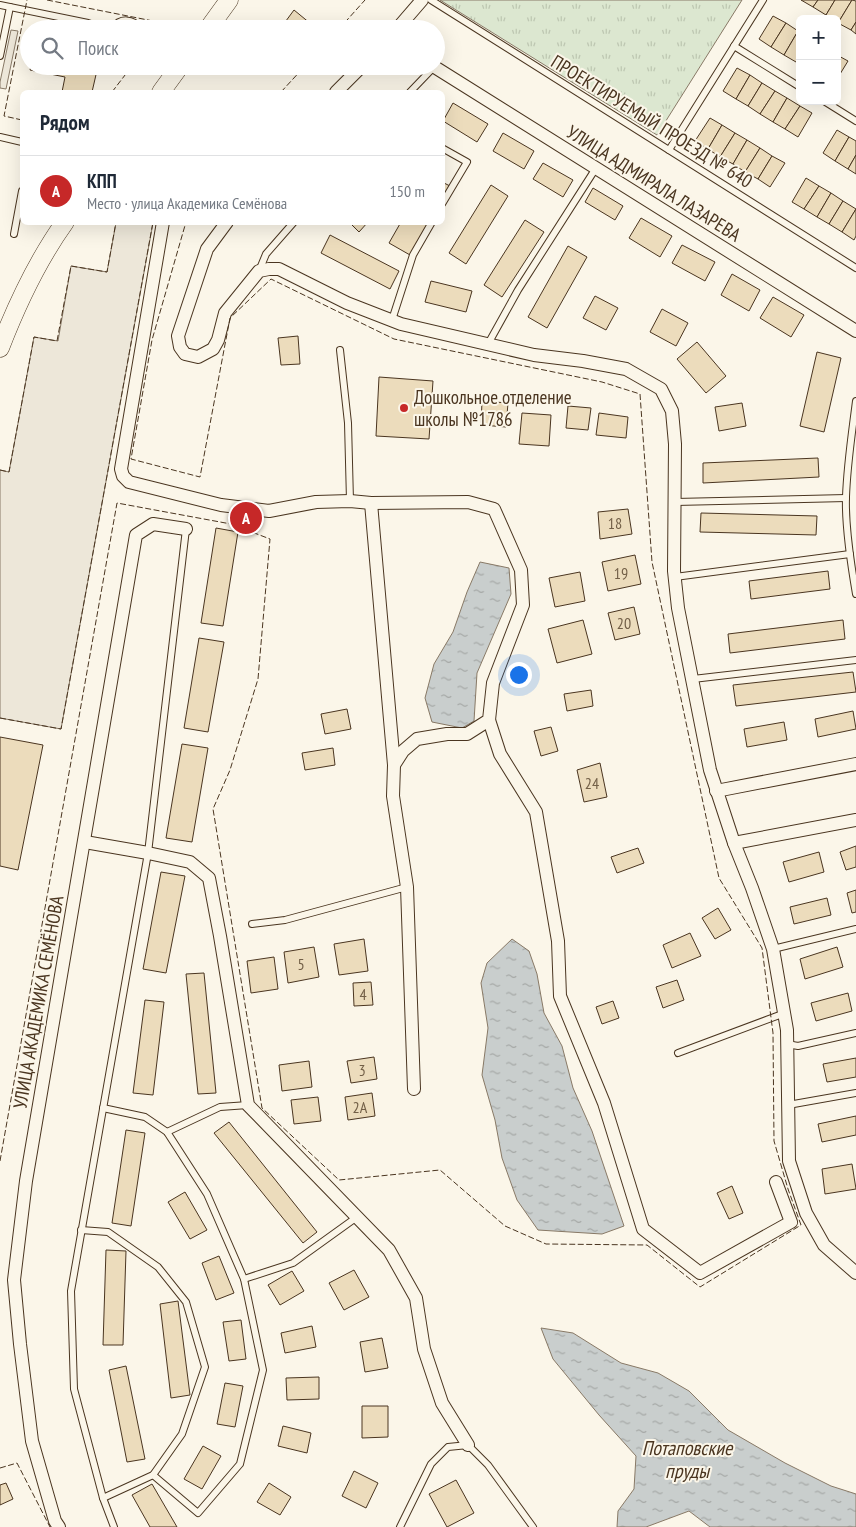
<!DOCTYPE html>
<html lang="ru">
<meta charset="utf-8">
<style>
:root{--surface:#fff;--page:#f6f6f7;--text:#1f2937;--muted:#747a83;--line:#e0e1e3;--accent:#c62828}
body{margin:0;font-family:"PT Sans Narrow",sans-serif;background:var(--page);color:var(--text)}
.controls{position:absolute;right:15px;top:15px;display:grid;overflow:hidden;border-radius:8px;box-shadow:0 5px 20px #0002}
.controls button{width:45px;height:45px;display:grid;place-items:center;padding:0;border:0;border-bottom:1px solid var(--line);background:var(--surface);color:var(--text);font:25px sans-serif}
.you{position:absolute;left:518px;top:674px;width:18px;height:18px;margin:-12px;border:4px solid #fff;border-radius:50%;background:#1a73e8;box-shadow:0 0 0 8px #1a73e833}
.badge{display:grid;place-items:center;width:32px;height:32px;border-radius:50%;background:var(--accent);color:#fff;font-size:16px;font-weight:700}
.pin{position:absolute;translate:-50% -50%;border:2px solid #fff;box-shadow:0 1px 5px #0006}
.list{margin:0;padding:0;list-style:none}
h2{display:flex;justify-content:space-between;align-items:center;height:65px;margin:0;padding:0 20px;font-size:21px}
h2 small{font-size:16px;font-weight:400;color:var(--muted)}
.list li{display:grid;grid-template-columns:32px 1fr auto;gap:15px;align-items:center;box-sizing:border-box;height:70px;padding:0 20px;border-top:1px solid var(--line)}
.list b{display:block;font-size:19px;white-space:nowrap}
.list p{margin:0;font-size:16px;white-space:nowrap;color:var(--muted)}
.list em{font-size:16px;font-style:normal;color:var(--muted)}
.icon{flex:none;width:28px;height:28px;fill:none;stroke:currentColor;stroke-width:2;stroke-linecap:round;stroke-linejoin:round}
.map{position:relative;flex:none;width:856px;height:1527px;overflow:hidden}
.search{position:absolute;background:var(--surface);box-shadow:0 5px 20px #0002;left:20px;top:20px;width:425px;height:55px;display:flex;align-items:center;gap:12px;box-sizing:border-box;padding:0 18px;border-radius:28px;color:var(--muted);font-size:19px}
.panel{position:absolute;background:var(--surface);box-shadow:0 5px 20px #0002;left:20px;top:90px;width:425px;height:135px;border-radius:8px}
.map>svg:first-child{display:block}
.grass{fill:url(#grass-tufts);stroke:#887966}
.parking{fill:#ede7d9;stroke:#887966}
.water{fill:url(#water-ripples);stroke:#887966}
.building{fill:#ecdcbc;stroke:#4a3520}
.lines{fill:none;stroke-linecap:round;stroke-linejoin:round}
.lane-casing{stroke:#4a3520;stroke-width:8}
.street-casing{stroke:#4a3520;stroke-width:14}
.secondary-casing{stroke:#4a3520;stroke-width:19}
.lane{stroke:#fbf6e9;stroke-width:6}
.street{stroke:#fbf6e9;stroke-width:12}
.secondary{stroke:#fbf6e9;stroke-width:18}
.fence{stroke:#4a3520;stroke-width:1;stroke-dasharray:6 2.5;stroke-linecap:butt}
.poi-dot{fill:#c62828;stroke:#fbf6e9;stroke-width:2}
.labels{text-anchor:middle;stroke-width:4;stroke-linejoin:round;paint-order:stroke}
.number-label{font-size:16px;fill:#725f47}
.street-label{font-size:19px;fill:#4a3520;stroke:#fbf6e9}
.poi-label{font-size:19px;fill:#4a3520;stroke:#fbf6e9;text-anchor:start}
.water-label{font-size:20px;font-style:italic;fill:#4a3520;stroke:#fbf6e9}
</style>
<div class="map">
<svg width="856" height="1527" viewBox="0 0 856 1527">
<defs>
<pattern id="grass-tufts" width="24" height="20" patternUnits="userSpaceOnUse" patternTransform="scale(1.25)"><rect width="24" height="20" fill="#dce7d0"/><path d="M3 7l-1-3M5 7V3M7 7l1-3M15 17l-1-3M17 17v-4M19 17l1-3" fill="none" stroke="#bec7b2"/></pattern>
<pattern id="water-ripples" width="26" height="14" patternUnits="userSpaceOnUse" patternTransform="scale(1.25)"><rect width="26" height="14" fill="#c9cecd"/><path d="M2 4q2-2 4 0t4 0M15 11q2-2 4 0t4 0" fill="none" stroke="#a5a8a6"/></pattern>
</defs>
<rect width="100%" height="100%" fill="#fbf6e9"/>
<!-- grass -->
<polygon class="grass" points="440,0 742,0 657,135"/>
<!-- parking -->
<g class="parking">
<polygon points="11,30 18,31 6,89 0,88 0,82"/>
<polygon points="116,223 153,223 61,729 0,718 0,470 9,472 34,337 58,341 71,266 107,272"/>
</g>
<!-- water -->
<g class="water">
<polygon points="480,562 509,568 511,594 477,673 474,721 462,728 432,722 425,698 434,664 453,632 467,592"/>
<polygon points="512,939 529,951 537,974 544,1013 562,1046 573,1088 592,1131 624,1226 602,1234 538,1230 517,1200 502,1158 495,1120 482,1075 488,1028 481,983 487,963"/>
<polygon points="541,1328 573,1333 621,1363 658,1373 689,1391 728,1430 785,1463 831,1486 856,1494 856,1527 710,1527 689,1511 646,1527 617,1527 618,1511 634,1489 636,1456 599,1415 553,1359"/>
</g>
<!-- building -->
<g class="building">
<polygon points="801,0 818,0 813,7"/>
<polygon points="818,0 835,0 826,15 813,7"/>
<polygon points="835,0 852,0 838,23 837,19 832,19 826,15"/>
<polygon points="852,0 856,1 856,22 851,30 838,23"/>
<polygon points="294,10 311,24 307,29 280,29"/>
<polygon points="773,16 786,23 771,47 759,39"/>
<polygon points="856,22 856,34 851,30"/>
<polygon points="786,23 798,31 784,55 771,47"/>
<polygon points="798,31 800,32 800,57 796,62 784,55"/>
<polygon points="837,55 848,61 837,79"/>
<polygon points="31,66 98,66 92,92 62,92 65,77 30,70"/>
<polygon points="737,68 750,75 736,99 723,91"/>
<polygon points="750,75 762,83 748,106 736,99"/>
<polygon points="762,83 775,91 760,114 748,106"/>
<polygon points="775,91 787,98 773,122 760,114"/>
<polygon points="787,98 800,106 785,129 773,122"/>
<polygon points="453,103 488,124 477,142 443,121"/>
<polygon points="800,106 812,113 798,137 785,129"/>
<polygon points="710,118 722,125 708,149 695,141"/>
<polygon points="722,125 735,133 720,157 708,149"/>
<polygon points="837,130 849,137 835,161 823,153"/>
<polygon points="503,133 534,151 524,169 493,151"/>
<polygon points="735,133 747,140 733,164 720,157"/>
<polygon points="849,137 856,141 856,155 848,169 835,161"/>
<polygon points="747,140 760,148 745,172 733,164"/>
<polygon points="760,148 772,156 758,179 745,172"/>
<polygon points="856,155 856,174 848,169"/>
<polygon points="772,156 785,163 770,187 758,179"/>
<polygon points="543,163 573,180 563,197 533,179"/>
<polygon points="806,178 819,186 804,209 792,202"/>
<polygon points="442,182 450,186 442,199"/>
<polygon points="491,185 508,196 466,264 449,253"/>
<polygon points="819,186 831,193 817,217 804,209"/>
<polygon points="593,188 623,206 615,220 585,202"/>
<polygon points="831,193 843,201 829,224 817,217"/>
<polygon points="843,201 856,209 842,232 829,224"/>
<polygon points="856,209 856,236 854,240 842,232"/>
<polygon points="641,218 672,236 660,257 629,238"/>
<polygon points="525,220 544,232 502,297 484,285"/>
<polygon points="349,222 368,222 359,232"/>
<polygon points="401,222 429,222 410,255 389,243"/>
<polygon points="330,235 399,271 390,289 321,253"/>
<polygon points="682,245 715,262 705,281 672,263"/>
<polygon points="568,246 587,257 547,328 528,317"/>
<polygon points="732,274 760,290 749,311 721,295"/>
<polygon points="431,281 472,291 466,312 425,302"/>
<polygon points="595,296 618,308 606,330 583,318"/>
<polygon points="773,297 804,315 791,337 760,318"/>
<polygon points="662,309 688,323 676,346 650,332"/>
<polygon points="298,336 300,364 281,365 278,338"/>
<polygon points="697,342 726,376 706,393 677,359"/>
<polygon points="817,352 841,358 824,432 800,426"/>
<polygon points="379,377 433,381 429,439 376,436"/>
<polygon points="482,401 508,403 506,427 481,425"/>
<polygon points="742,403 746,426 719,431 715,407"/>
<polygon points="568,406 591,408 588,430 566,428"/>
<polygon points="522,413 551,415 549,446 519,444"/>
<polygon points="599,413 628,417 626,438 596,435"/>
<polygon points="818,458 819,477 703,483 703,463"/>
<polygon points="628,509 632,534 600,539 598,512"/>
<polygon points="701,513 817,516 816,535 700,532"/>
<polygon points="242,514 252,516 250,523 241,521"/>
<polygon points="216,528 238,532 223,626 201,623"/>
<polygon points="635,555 641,584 608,591 602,562"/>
<polygon points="828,571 830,589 751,599 749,581"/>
<polygon points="580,572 585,601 555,607 549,578"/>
<polygon points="634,607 640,634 615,640 608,613"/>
<polygon points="583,620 592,654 557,663 548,629"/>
<polygon points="843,620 845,639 730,653 728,634"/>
<polygon points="199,638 224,642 208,732 184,728"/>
<polygon points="853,672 856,692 736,706 733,685"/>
<polygon points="591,690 593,706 567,711 564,694"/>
<polygon points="347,709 351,729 325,734 321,714"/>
<polygon points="853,711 856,729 818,737 815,719"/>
<polygon points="784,722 787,740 747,747 744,729"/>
<polygon points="551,727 558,751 541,756 534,731"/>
<polygon points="0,737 43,745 18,870 0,866"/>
<polygon points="182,744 208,748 192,842 166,838"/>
<polygon points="333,748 335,765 305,770 302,753"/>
<polygon points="600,763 607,797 584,802 577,770"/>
<polygon points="856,846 856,867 846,870 840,852"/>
<polygon points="638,848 644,863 617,873 611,857"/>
<polygon points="819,852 824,872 789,882 783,862"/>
<polygon points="161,872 185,876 166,973 143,969"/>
<polygon points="856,890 856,912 852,913 847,893"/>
<polygon points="827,898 831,915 794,924 790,907"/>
<polygon points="718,908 731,930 715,939 702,918"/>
<polygon points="690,933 701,956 672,968 663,945"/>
<polygon points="364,939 368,971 339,975 334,944"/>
<polygon points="314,947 319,977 288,983 284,952"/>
<polygon points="837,947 843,967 805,979 800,959"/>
<polygon points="274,957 278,989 251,993 247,961"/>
<polygon points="204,973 216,1093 198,1094 186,974"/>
<polygon points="677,980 684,1000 663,1008 656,987"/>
<polygon points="371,982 373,1005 354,1006 353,983"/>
<polygon points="848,993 852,1011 816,1021 811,1003"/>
<polygon points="145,1000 164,1002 153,1095 133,1093"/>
<polygon points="613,1001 619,1018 602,1024 596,1007"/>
<polygon points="374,1057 377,1079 351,1083 347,1061"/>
<polygon points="856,1058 856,1077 827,1082 823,1064"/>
<polygon points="309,1061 312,1087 282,1091 279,1065"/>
<polygon points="372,1093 375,1116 348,1120 345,1097"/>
<polygon points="318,1097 321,1121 294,1124 291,1100"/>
<polygon points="856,1116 856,1135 822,1142 818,1124"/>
<polygon points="229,1122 317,1232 303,1243 214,1133"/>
<polygon points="126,1130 145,1133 131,1226 112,1223"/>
<polygon points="852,1164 856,1189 825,1194 822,1169"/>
<polygon points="732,1186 743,1213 729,1219 717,1193"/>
<polygon points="185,1192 207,1230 190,1239 168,1202"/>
<polygon points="106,1250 126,1251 123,1345 103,1345"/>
<polygon points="219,1256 234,1293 216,1300 202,1263"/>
<polygon points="354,1270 369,1297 344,1310 329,1283"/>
<polygon points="292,1271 304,1291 280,1305 268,1285"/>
<polygon points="178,1301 190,1395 171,1398 160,1304"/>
<polygon points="241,1320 246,1359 229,1361 223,1322"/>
<polygon points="312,1326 316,1347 285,1353 281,1333"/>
<polygon points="382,1338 388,1368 365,1372 360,1342"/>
<polygon points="126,1366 145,1459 127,1462 109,1370"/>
<polygon points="319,1377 319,1399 287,1400 286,1378"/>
<polygon points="225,1383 243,1386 235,1427 217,1424"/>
<polygon points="362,1406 388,1406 388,1437 362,1438"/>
<polygon points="283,1426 311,1433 307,1453 278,1446"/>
<polygon points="203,1446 221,1456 202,1489 184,1479"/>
<polygon points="354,1471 378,1483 366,1508 342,1496"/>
<polygon points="456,1480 474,1513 447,1527 429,1494"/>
<polygon points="6,1483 13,1499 0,1505 0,1485"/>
<polygon points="269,1483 291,1497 280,1515 257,1502"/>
<polygon points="152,1484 177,1527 150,1527 132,1495"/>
</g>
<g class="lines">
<defs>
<g id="lane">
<polyline points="431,0 856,268"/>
<polyline points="0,5 88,23 106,29"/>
<path d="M112 29C120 17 133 18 141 29"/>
<polyline points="734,46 800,87"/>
<polyline points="0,56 10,7"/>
<polyline points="410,92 434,67"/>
<polyline points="824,101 856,121"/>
<polyline points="0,137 22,142"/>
<polyline points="442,148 467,162 442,204"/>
<polyline points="669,150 763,0"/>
<polyline points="14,234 22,191"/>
<polyline points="259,271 266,254 294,222"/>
<polyline points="392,320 413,255 432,222"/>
<polyline points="488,344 518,290 596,168"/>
<polyline points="340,350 348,423 350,501"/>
<path d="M856 401C852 433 847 465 846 497 845 526 851 565 856 594"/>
<polyline points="675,502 846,498"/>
<polyline points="675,577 850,554"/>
<polyline points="693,679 856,660"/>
<polyline points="252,924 285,920 407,887"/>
<polyline points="773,949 856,929"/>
<polyline points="787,1044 798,1046 856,1033"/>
<polyline points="678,1053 785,1013"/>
<polyline points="788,1105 856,1093"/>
<polyline points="103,1108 145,1117 167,1132 207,1194 244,1279 263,1370 240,1464 198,1513 153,1475"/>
<polyline points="167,1132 220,1107 248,1105"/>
<polyline points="81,1230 108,1232 158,1267 186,1302 205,1367 182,1434 153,1475 103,1498"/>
<polyline points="244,1279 293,1263 357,1217"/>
<polyline points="114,1527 103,1498 74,1389 71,1291 148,853 186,529"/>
<polyline points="400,1527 431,1464 448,1447 468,1445 488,1465 533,1527"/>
</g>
<g id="street">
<polyline points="397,29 422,0"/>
<polyline points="433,66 856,331"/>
<polyline points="336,92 362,66"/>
<polyline points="163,222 121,469 123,476 129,482 221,505 269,511 316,502 350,501 371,503 468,502 494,509 521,570 523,605 493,683 489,720 467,734 447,734 417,739 403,751 394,765 393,796 407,887 414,1089"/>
<polyline points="227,222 207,249 178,336 180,347 185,354 198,357 213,349 218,340 225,313 259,271 269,269 279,269 347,303 401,324 534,355 583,361 626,369 661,389 672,411 675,444 674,571 678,608 710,770 734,843 752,888 773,949 787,1030 789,1161 806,1213 824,1245 856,1273"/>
<polyline points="371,503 394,765"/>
<polyline points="489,720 500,754 536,812 558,941 560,996 604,1103 643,1229 700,1273 791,1222 776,1182"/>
<polyline points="716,791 856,764"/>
<polyline points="85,842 148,853 190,862 209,878 220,936 248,1105 389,1250 416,1298 424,1349 442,1403 468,1445"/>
<polyline points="734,843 856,820"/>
<polyline points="59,1527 55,1521 32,1441 20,1344 14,1280 26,1181 136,535 153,524 186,529"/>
</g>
<g id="secondary">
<polyline points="208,29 229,0"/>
<polyline points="161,92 180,66"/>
<path d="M0 348C17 304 37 261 65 222"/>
</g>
</defs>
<!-- lane casing -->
<use href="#lane" class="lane-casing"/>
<!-- street casing -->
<use href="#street" class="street-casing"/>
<!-- secondary casing -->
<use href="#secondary" class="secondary-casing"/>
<!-- lane -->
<use href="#lane" class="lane"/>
<!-- street -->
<use href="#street" class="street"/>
<!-- secondary -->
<use href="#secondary" class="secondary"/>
<!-- fence -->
<g class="fence">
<polyline points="47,0 153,21 161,27 159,29"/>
<polyline points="339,29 365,0"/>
<polyline points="112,92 132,66"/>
<polyline points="281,92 305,66"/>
<polyline points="22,120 4,116 27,0"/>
<polyline points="0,470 9,472 34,337 57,341 71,266 107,272 116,222"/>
<polyline points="0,718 61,729 153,222"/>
<polyline points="0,1161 117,503 231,524 270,539 258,679 230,770 213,809 262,1108 339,1180 440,1170 505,1226 546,1244 647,1245 700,1287 801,1225 788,1189 774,1141 773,1033 762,948 719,878 652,562 640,394 602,382 394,339 271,279 230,318 200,477 131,459 152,340 186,222"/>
<polyline points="0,1468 17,1463 50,1527"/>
</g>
</g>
<!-- markers -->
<circle class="poi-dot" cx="404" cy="408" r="5"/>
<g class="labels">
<!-- number labels -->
<g class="number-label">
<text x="615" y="529">18</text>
<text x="621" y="579">19</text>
<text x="624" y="629">20</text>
<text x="592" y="789">24</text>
<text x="301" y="970">5</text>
<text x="363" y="1000">4</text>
<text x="362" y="1076">3</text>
<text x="360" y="1113">2А</text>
</g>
<!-- street labels -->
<g class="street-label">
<text transform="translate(652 121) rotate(32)" y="7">ПРОЕКТИРУЕМЫЙ ПРОЕЗД № 640</text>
<text transform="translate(654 183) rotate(32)" y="7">УЛИЦА АДМИРАЛА ЛАЗАРЕВА</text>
<text transform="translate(38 1002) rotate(-80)" y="7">УЛИЦА АКАДЕМИКА СЕМЁНОВА</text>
</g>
<!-- poi labels -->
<g class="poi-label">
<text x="414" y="404">Дошкольное отделение<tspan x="414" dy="22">школы №1786</tspan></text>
</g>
<!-- water labels -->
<g class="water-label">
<text x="687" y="1455">Потаповские<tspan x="687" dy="23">пруды</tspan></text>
</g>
</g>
</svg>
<div class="controls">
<button>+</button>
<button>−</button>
</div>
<div class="you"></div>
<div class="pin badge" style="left:246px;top:518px">A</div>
<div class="search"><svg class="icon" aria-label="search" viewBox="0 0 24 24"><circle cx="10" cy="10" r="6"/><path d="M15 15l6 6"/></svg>Поиск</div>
<section class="panel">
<h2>Рядом<small></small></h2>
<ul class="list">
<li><span class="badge">A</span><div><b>КПП</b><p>Место · улица Академика Семёнова</p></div><em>150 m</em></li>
</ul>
</section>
</div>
